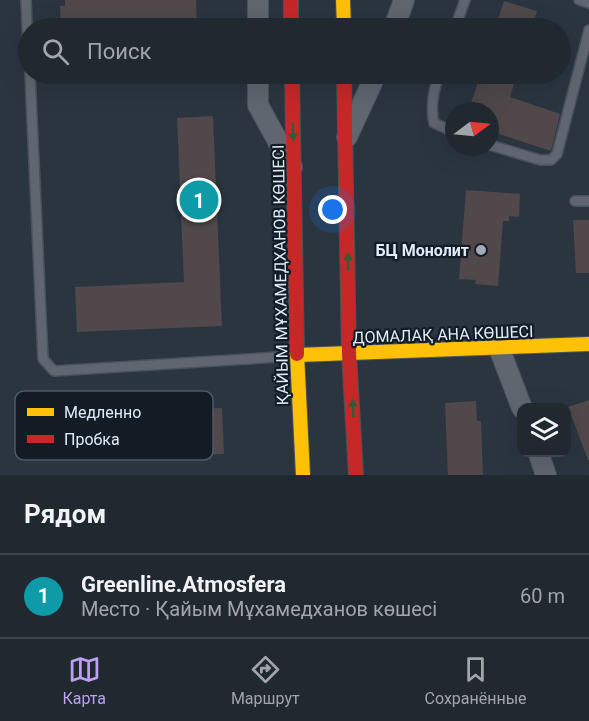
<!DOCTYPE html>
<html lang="ru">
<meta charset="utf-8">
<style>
:root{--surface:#202830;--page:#2d343c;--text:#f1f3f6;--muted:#a2a6ab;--line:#3d444c;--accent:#bca0f2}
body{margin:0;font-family:Roboto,sans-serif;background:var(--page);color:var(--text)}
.controls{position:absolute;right:18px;bottom:18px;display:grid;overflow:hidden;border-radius:12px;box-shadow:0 6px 24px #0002}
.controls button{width:54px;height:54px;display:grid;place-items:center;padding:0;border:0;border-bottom:2px solid var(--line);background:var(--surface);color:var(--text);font:30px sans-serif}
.compass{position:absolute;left:445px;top:102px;width:54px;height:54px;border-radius:50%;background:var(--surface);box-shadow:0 6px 24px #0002;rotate:74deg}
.you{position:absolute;left:333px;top:210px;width:21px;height:21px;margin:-15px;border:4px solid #fff;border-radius:50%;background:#1a73e8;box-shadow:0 0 0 9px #1a73e833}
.badge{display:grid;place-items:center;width:39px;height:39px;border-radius:50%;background:var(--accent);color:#fff;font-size:20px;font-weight:700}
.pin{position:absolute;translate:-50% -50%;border:3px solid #fff;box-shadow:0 2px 6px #0006}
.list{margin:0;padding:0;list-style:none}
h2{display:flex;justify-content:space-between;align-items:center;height:78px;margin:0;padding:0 24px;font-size:26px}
h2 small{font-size:20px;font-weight:400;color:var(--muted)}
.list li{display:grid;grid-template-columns:39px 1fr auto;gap:18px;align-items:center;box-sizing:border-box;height:84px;padding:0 24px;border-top:2px solid var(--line)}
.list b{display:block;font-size:22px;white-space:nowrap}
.list p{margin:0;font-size:20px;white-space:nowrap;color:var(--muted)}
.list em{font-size:20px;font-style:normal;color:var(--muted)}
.icon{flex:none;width:33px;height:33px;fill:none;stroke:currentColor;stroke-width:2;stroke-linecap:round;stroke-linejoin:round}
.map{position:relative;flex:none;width:589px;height:475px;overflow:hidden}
.search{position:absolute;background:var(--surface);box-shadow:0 6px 24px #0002;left:18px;right:18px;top:18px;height:66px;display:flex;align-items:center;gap:15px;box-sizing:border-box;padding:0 21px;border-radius:33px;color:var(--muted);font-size:22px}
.sheet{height:162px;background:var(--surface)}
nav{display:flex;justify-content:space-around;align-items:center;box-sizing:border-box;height:84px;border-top:2px solid var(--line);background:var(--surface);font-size:16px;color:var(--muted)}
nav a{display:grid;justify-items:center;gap:3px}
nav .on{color:var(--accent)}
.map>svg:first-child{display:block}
.building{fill:#50484a}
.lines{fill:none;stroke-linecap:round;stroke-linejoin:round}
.lane-casing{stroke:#49525c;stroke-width:12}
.street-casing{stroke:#49525c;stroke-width:22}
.slow-casing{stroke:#49525c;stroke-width:16}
.jam-casing{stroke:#49525c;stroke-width:16}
.lane{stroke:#5f666f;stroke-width:9}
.street{stroke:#5f666f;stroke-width:20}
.slow{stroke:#ffc107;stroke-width:14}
.jam{stroke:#c62828;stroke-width:14}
.oneway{fill:#2d5e38}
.poi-dot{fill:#a1acb8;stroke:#131c25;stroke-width:2}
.labels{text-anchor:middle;stroke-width:4.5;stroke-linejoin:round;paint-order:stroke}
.poi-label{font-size:16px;font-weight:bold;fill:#e0ecf9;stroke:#131c25;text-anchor:end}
.street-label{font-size:16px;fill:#e0ecf9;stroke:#131c25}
.key{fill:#131c25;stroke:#505a65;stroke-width:1.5}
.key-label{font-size:16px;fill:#e0ecf9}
</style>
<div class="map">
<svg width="589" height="475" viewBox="0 0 589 475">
<rect width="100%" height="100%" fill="#2b3540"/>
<!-- building -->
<g class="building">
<polygon points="65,0 196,0 197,28 61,28 60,6 65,6"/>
<polygon points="504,1 537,11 532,28 495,28"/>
<polygon points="481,74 517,74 510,97 560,114 551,151 490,131 490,111 468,111"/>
<polygon points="213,116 222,326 77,332 75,287 184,282 177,118"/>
<polygon points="466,190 520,194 519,217 509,216 509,221 503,221 498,286 475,284 476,280 459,279"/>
<polygon points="573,220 589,220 589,273 576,273"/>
<polygon points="589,400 589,460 588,460 568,407"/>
<polygon points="476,401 477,421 481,421 483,475 448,475 445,403"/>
<polygon points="222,408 224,454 141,457 140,411"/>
</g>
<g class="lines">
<defs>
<g id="lane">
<polyline points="26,0 28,48"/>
<polyline points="579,0 589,3"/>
<polyline points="455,28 465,0"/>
<polyline points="30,74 43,359 54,371 295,356"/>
<path d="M439 74C434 90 430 106 434 123L454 132"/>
<polyline points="490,145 540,160 551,160 557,154 589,30"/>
<polyline points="575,201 589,201"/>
</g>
<g id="street">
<polyline points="258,0 258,28"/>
<polyline points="394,28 404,0"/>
<polyline points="258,74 258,105 292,167"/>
<polyline points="347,137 376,74"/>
<polyline points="499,348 522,408"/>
<polyline points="538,452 546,475"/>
</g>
<g id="slow">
<polyline points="343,0 344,28"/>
<polyline points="297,354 303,475"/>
<polyline points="298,355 589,344"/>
</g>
<g id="jam">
<polyline points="291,0 291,28"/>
<polyline points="292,74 297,354"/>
<polyline points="344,74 349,354 356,475"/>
</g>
</defs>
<!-- lane casing -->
<use href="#lane" class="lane-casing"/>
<!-- street casing -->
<use href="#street" class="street-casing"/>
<!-- slow casing -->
<use href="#slow" class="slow-casing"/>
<!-- jam casing -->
<use href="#jam" class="jam-casing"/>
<!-- lane -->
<use href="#lane" class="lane"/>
<!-- street -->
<use href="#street" class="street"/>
<!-- slow -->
<use href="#slow" class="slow"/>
<!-- jam -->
<use href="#jam" class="jam"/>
</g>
<!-- one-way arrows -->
<defs><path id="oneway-solid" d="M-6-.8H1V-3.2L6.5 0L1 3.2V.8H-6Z" transform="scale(1.5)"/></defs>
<g class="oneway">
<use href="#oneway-solid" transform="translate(293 132) rotate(89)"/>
<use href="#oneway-solid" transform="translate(348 262) rotate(-91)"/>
<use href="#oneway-solid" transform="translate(353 408) rotate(-93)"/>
</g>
<!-- markers -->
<circle class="poi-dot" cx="481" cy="250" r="6"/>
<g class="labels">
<!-- poi labels -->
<g class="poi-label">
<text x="469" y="256">БЦ Монолит</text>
</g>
<!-- street labels -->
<g class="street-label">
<text transform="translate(280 275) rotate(-91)" y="6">ҚАЙЫМ МҰХАМЕДХАНОВ КӨШЕСІ</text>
<text transform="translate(443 334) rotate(-2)" y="6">ДОМАЛАҚ АНА КӨШЕСІ</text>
</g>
</g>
<!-- legend -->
<rect x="15" y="391" width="198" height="69" rx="9" class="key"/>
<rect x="27" y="408" width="27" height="8" fill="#ffc107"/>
<rect x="27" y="435" width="27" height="8" fill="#c62828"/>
<g class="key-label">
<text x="64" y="418">Медленно</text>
<text x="64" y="445">Пробка</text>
</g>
</svg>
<div class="controls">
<button><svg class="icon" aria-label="layers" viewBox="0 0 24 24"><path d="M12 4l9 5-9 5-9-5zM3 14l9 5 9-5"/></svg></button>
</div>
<svg class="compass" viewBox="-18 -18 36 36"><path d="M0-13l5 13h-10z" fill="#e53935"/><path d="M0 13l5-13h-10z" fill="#a2a6ab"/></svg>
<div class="you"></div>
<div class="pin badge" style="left:199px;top:200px;background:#0f9aa8">1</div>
<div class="search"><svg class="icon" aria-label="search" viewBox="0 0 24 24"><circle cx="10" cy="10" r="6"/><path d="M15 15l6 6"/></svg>Поиск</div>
</div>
<section class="sheet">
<h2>Рядом<small></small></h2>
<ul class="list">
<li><span class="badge" style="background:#0f9aa8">1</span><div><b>Greenline.Atmosfera</b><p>Место · Қайым Мұхамедханов көшесі</p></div><em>60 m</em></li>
</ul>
</section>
<nav>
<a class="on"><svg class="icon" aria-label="map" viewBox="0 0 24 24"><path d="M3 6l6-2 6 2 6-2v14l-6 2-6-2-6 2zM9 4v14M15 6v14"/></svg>Карта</a>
<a><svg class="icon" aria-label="directions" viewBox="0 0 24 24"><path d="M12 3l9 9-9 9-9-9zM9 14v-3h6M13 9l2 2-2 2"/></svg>Маршрут</a>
<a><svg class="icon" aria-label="saved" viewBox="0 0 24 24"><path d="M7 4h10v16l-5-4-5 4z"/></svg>Сохранённые</a>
</nav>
